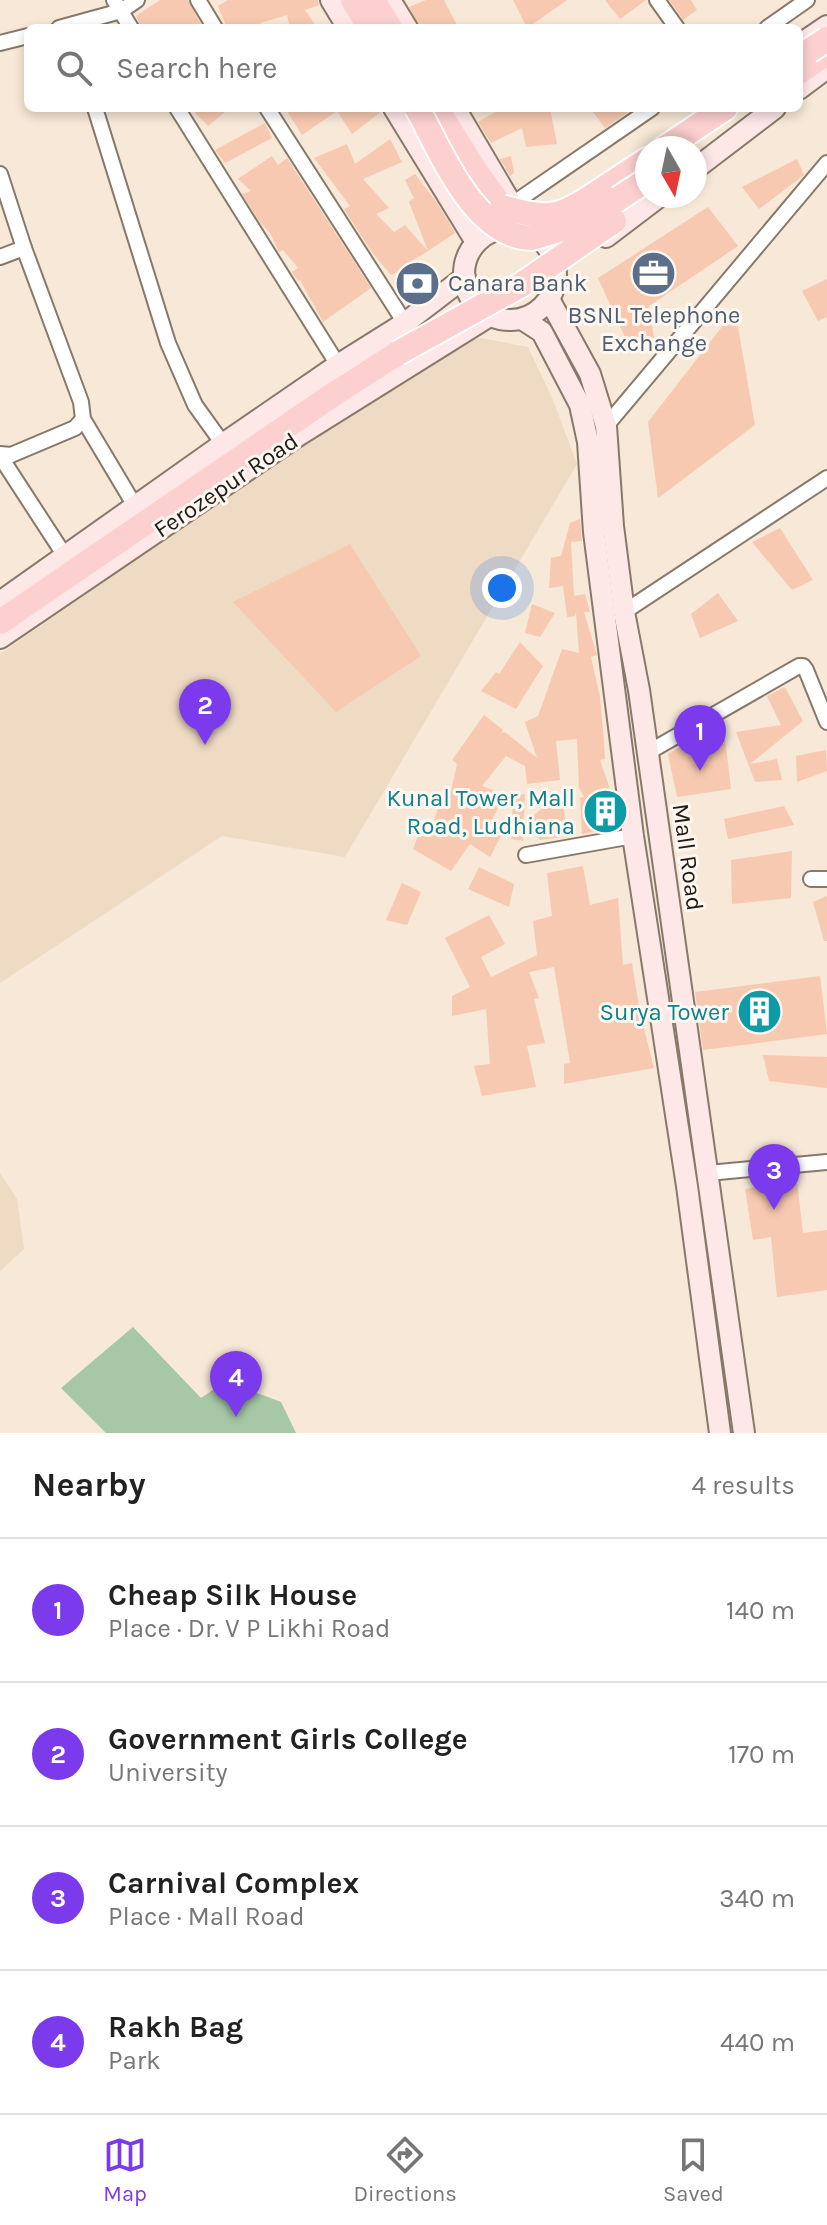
<!DOCTYPE html>
<meta charset="utf-8">
<style>
:root{--surface:#fff;--page:#f2f2f2;--text:#222;--muted:#767676;--line:#e0e0e0;--accent:#7c3aed}
body{margin:0;font-family:Karla,sans-serif;background:var(--page);color:var(--text)}
.compass{position:absolute;left:635px;top:136px;width:72px;height:72px;border-radius:50%;background:var(--surface);box-shadow:0 4px 12px #0003;rotate:171deg}
.you{position:absolute;left:502px;top:588px;width:28px;height:28px;margin:-20px;border:6px solid #fff;border-radius:50%;background:#1a73e8;box-shadow:0 0 0 12px #1a73e833}
.badge{display:grid;place-items:center;width:52px;height:52px;border-radius:50%;background:var(--accent);color:#fff;font-size:26px;font-weight:700}
.pin{position:absolute;translate:-50% -66px;filter:drop-shadow(0 2px 4px #0008)}
.pin::after{content:'';position:absolute;top:42px;width:28px;height:24px;background:inherit;clip-path:polygon(0 0,100% 0,50% 100%)}
.list{margin:0;padding:0;list-style:none}
h2{display:flex;justify-content:space-between;align-items:center;height:104px;margin:0;padding:0 32px;font-size:34px}
h2 small{font-size:26px;font-weight:400;color:var(--muted)}
.list li{display:grid;grid-template-columns:52px 1fr auto;gap:24px;align-items:center;box-sizing:border-box;height:144px;padding:0 32px;border-top:2px solid var(--line)}
.list b{display:block;font-size:30px;white-space:nowrap}
.list p{margin:0;font-size:26px;white-space:nowrap;color:var(--muted)}
.list em{font-size:26px;font-style:normal;color:var(--muted)}
.icon{flex:none;width:44px;height:44px;fill:none;stroke:currentColor;stroke-width:2;stroke-linecap:round;stroke-linejoin:round}
.map{position:relative;flex:none;width:827px;height:1433px;overflow:hidden}
.search{position:absolute;background:var(--surface);box-shadow:0 4px 12px #0003;left:24px;right:24px;top:24px;height:88px;display:flex;align-items:center;gap:20px;box-sizing:border-box;padding:0 28px;border-radius:12px;color:var(--muted);font-size:30px}
.sheet{height:680px;background:var(--surface)}
nav{display:flex;justify-content:space-around;align-items:center;box-sizing:border-box;height:112px;border-top:2px solid var(--line);background:var(--surface);font-size:22px;color:var(--muted)}
nav a{display:grid;justify-items:center;gap:4px}
nav .on{color:var(--accent)}
.map>svg:first-child{display:block}
.built{fill:#efdac4}
.green{fill:#a6c8a6}
.building{fill:#f7c9b0}
.lines{fill:none;stroke-linecap:round;stroke-linejoin:round}
.street-casing{stroke:#87796a;stroke-width:18}
.secondary-casing{stroke:#87796a;stroke-width:24}
.primary-casing{stroke:#fff;stroke-width:28}
.street{stroke:#fff;stroke-width:14}
.secondary{stroke:#fee7e7;stroke-width:20}
.primary{stroke:#fcd0cf;stroke-width:24}
.primary-bridge-casing{stroke:#fff;stroke-width:28;stroke-linecap:butt}
.primary-bridge{stroke:#fcd0cf;stroke-width:24}
.labels{text-anchor:middle;stroke-width:6;stroke-linejoin:round;paint-order:stroke}
.service-label{font-size:24px;fill:#4e5e75;stroke:#fdf7f0;text-anchor:start}
.street-label{font-size:24px;fill:#211b15;stroke:#fdf7f0}
.culture-label{font-size:24px;fill:#0d838f;stroke:#fdf7f0;text-anchor:end}
</style>
<div class="map">
<svg width="827" height="1433" viewBox="0 0 827 1433">
<rect width="100%" height="100%" fill="#f7e8d7"/>
<!-- built -->
<g class="built">
<polygon points="481,338 528,347 553,400 577,464 345,857 222,836 0,983 0,654 443,347"/>
<polygon points="0,1173 17,1199 24,1249 0,1271"/>
</g>
<!-- green -->
<polygon class="green" points="133,1327 201,1398 226,1381 281,1402 296,1433 106,1433 61,1388"/>
<!-- building -->
<g class="building">
<polygon points="160,0 188,0 203,28 141,28 136,16"/>
<polygon points="228,0 318,0 319,5 305,10 315,25 309,28 290,28 287,15 260,23 263,28 227,28 218,6"/>
<polygon points="426,0 444,0 457,25 450,28 420,28 409,7"/>
<polygon points="513,0 567,0 527,28"/>
<polygon points="605,0 646,0 620,19"/>
<polygon points="669,0 691,0 697,10 683,20"/>
<polygon points="204,108 230,108 208,126 195,113"/>
<polygon points="285,108 381,108 382,111 352,134 337,111 302,135"/>
<polygon points="502,108 504,108 505,112 531,108 550,108 557,144 526,147 522,128 491,143 478,122"/>
<polygon points="590,108 634,108 605,128"/>
<polygon points="265,123 272,138 225,163 215,150"/>
<polygon points="390,139 402,162 363,179 389,208 376,214 394,232 405,225 428,251 410,262 412,265 391,275 371,251 344,209 350,206 314,158 347,144 355,164"/>
<polygon points="272,156 278,165 287,158 371,288 323,322 300,280 298,281 292,272 298,268 283,250 279,252 270,233 259,221 242,194 251,191 238,179"/>
<polygon points="511,156 514,173 510,176 500,159"/>
<polygon points="797,159 804,175 759,209 742,187"/>
<polygon points="415,174 438,204 455,233 428,251 409,202 414,198 405,180"/>
<polygon points="708,207 738,246 649,306 654,338 629,346 598,278"/>
<polygon points="827,279 827,317 818,321 802,291"/>
<polygon points="735,310 755,425 658,498 648,422"/>
<polygon points="580,519 582,541 571,542 574,596 585,594 590,612 584,612 597,655 591,657 600,697 604,742 605,759 600,760 612,795 617,818 593,823 595,832 582,834 580,798 584,797 579,788 577,739 556,741 560,780 527,784 525,766 506,756 482,786 505,795 487,829 501,836 490,857 470,844 451,871 413,849 421,828 430,834 439,805 447,809 457,764 452,760 484,715 503,730 501,733 505,732 537,758 525,722 538,716 562,649 579,653 576,612 575,616 567,617 563,586 549,588 551,558 561,556 570,523"/>
<polygon points="780,528 813,580 792,590 752,542"/>
<polygon points="350,544 421,656 336,712 233,602"/>
<polygon points="718,593 738,621 700,638 691,614"/>
<polygon points="532,604 555,613 540,637 525,633"/>
<polygon points="520,642 543,666 516,709 481,691 496,672 499,674"/>
<polygon points="785,687 803,721 750,764 777,759 782,780 755,782 736,732 781,725 767,696"/>
<polygon points="723,721 731,789 677,797 668,754"/>
<polygon points="826,750 827,771 797,782 796,756"/>
<polygon points="525,794 523,833 523,841 511,839 513,796"/>
<polygon points="563,801 567,836 540,840 530,818 548,804"/>
<polygon points="784,806 794,825 728,839 724,819"/>
<polygon points="792,851 791,898 732,904 731,860"/>
<polygon points="583,866 590,905 618,898 623,965 632,963 640,1013 654,1068 564,1084 564,1064 570,1063 554,967 529,972 539,998 534,999 545,1043 527,1046 536,1087 482,1096 474,1066 490,1064 486,1009 452,1016 452,996 470,987 445,938 489,915 505,944 481,957 491,977 537,955 533,921 552,916 547,873"/>
<polygon points="479,867 514,884 509,907 468,889"/>
<polygon points="402,883 421,892 407,925 386,920"/>
<polygon points="827,896 827,941 824,941 813,902"/>
<polygon points="820,976 827,1034 703,1050 695,992"/>
<polygon points="763,1055 827,1057 827,1088 769,1081"/>
<polygon points="797,1181 803,1233 827,1230 827,1290 777,1297 771,1237 753,1240 745,1189"/>
</g>
<g class="lines">
<defs>
<g id="street">
<polyline points="114,0 131,28"/>
<polyline points="198,0 215,28"/>
<polyline points="657,0 677,28"/>
<polyline points="59,28 121,11 137,0"/>
<polyline points="767,28 807,0"/>
<polyline points="0,43 28,36"/>
<polyline points="95,108 168,343 195,405 223,444"/>
<polyline points="177,108 338,365"/>
<polyline points="267,108 405,323"/>
<polyline points="0,174 24,248 81,402 83,419 75,428 11,455 0,454"/>
<polyline points="511,205 652,108"/>
<polyline points="0,257 24,248"/>
<polyline points="83,419 135,506"/>
<polyline points="606,426 827,163"/>
<polyline points="0,456 65,556"/>
<polyline points="624,612 827,478"/>
<polyline points="647,753 799,666 803,666 806,670 827,722"/>
<polyline points="526,855 633,836"/>
<polyline points="811,879 827,879"/>
<polyline points="708,1173 827,1162"/>
</g>
<g id="secondary">
<polyline points="331,0 348,28"/>
<polyline points="390,0 407,28"/>
<polyline points="799,45 827,26"/>
<polyline points="799,89 827,68"/>
<polyline points="394,108 476,242"/>
<polyline points="455,108 512,205"/>
<polyline points="695,169 775,108"/>
<circle cx="510" cy="274" r="46"/>
<polyline points="606,237 660,196"/>
<polyline points="549,299 590,374 606,426 613,526 624,612 639,690 744,1433"/>
<polyline points="522,319 542,332 580,405 588,442 594,532 633,836 687,1186 720,1433"/>
<polyline points="0,602 223,444 338,365 405,323 465,277"/>
<polyline points="0,638 299,435 491,315"/>
</g>
<g id="primary">
<polyline points="353,0 370,28"/>
<polyline points="373,0 390,28"/>
<polyline points="799,72 827,53"/>
<polyline points="436,108 479,176 502,207"/>
<polyline points="665,148 725,108"/>
<polyline points="600,191 647,160"/>
<polyline points="0,622 334,394 398,353"/>
</g>
</defs>
<!-- street casing -->
<use href="#street" class="street-casing"/>
<!-- secondary casing -->
<use href="#secondary" class="secondary-casing"/>
<!-- primary casing -->
<use href="#primary" class="primary-casing"/>
<!-- street -->
<use href="#street" class="street"/>
<!-- secondary -->
<use href="#secondary" class="secondary"/>
<!-- primary -->
<use href="#primary" class="primary"/>
<defs>
<g id="primary-bridge">
<polyline points="809,51 827,39"/>
<path d="M417 108C441 151 474 237 532 238L581 223 647 180"/>
<path d="M502 207C552 221 558 218 600 191"/>
<polyline points="398,353 521,285 614,221"/>
</g>
</defs>
<!-- primary-bridge casing -->
<use href="#primary-bridge" class="primary-bridge-casing"/>
<!-- primary-bridge -->
<use href="#primary-bridge" class="primary-bridge"/>
</g>
<!-- icons -->
<defs>
<symbol id="office-disc" viewBox="-11 -11 22 22"><circle r="9.5" fill="#5c6f8a" stroke="#fdf7f0"/><path d="M-6-3h4V-5.5h4V-3h4V5H-6ZM-1-4.5V-3h2v-1.5ZM-6 0V1H6V0Z" fill="#fff"/></symbol>
<symbol id="bank-disc" viewBox="-11 -11 22 22"><circle r="9.5" fill="#5c6f8a" stroke="#fdf7f0"/><path d="M-6-4H6V4H-6ZM0-2.3a2.3 2.3 0 1 0 0 4.6a2.3 2.3 0 1 0 0-4.6Z" fill="#fff"/></symbol>
<symbol id="building-disc" viewBox="-11 -11 22 22"><circle r="9.5" fill="#0f9aa8" stroke="#fdf7f0"/><path d="M-4-6H4V6H1V3H-1V6H-4ZM-2.5-4.3h1.7v1.8h-1.7ZM.8-4.3h1.7v1.8H.8ZM-2.5-1h1.7V.8h-1.7ZM.8-1h1.7V.8H.8Z" fill="#fff"/></symbol>
</defs>
<g fill-rule="evenodd">
<use href="#office-disc" x="628" y="248" width="51" height="51"/>
<use href="#bank-disc" x="392" y="258" width="51" height="51"/>
<use href="#building-disc" x="580" y="786" width="51" height="51"/>
<use href="#building-disc" x="734" y="986" width="51" height="51"/>
</g>
<g class="labels">
<!-- service labels -->
<g class="service-label">
<text x="448" y="291">Canara Bank</text>
<text x="654" y="323" text-anchor="middle">BSNL Telephone<tspan x="654" dy="28">Exchange</tspan></text>
</g>
<!-- street labels -->
<g class="street-label">
<text transform="translate(226 485) rotate(-34)" y="8">Ferozepur Road</text>
<text transform="translate(688 857) rotate(82)" y="8">Mall Road</text>
</g>
<!-- culture labels -->
<g class="culture-label">
<text x="575" y="806">Kunal Tower, Mall<tspan x="575" dy="28">Road, Ludhiana</tspan></text>
<text x="729" y="1020">Surya Tower</text>
</g>
</g>
</svg>
<svg class="compass" viewBox="-18 -18 36 36"><path d="M0-13l5 13h-10z" fill="#e53935"/><path d="M0 13l5-13h-10z" fill="#767676"/></svg>
<div class="you"></div>
<div class="pin badge" style="left:700px;top:771px">1</div>
<div class="pin badge" style="left:205px;top:745px">2</div>
<div class="pin badge" style="left:774px;top:1210px">3</div>
<div class="pin badge" style="left:236px;top:1417px">4</div>
<div class="search"><svg class="icon" aria-label="search" viewBox="0 0 24 24"><circle cx="10" cy="10" r="6"/><path d="M15 15l6 6"/></svg>Search here</div>
</div>
<section class="sheet">
<h2>Nearby<small>4 results</small></h2>
<ul class="list">
<li><span class="badge">1</span><div><b>Cheap Silk House</b><p>Place · Dr. V P Likhi Road</p></div><em>140 m</em></li>
<li><span class="badge">2</span><div><b>Government Girls College</b><p>University</p></div><em>170 m</em></li>
<li><span class="badge">3</span><div><b>Carnival Complex</b><p>Place · Mall Road</p></div><em>340 m</em></li>
<li><span class="badge">4</span><div><b>Rakh Bag</b><p>Park</p></div><em>440 m</em></li>
</ul>
</section>
<nav>
<a class="on"><svg class="icon" aria-label="map" viewBox="0 0 24 24"><path d="M3 6l6-2 6 2 6-2v14l-6 2-6-2-6 2zM9 4v14M15 6v14"/></svg>Map</a>
<a><svg class="icon" aria-label="directions" viewBox="0 0 24 24"><path d="M12 3l9 9-9 9-9-9zM9 14v-3h6M13 9l2 2-2 2"/></svg>Directions</a>
<a><svg class="icon" aria-label="saved" viewBox="0 0 24 24"><path d="M7 4h10v16l-5-4-5 4z"/></svg>Saved</a>
</nav>
